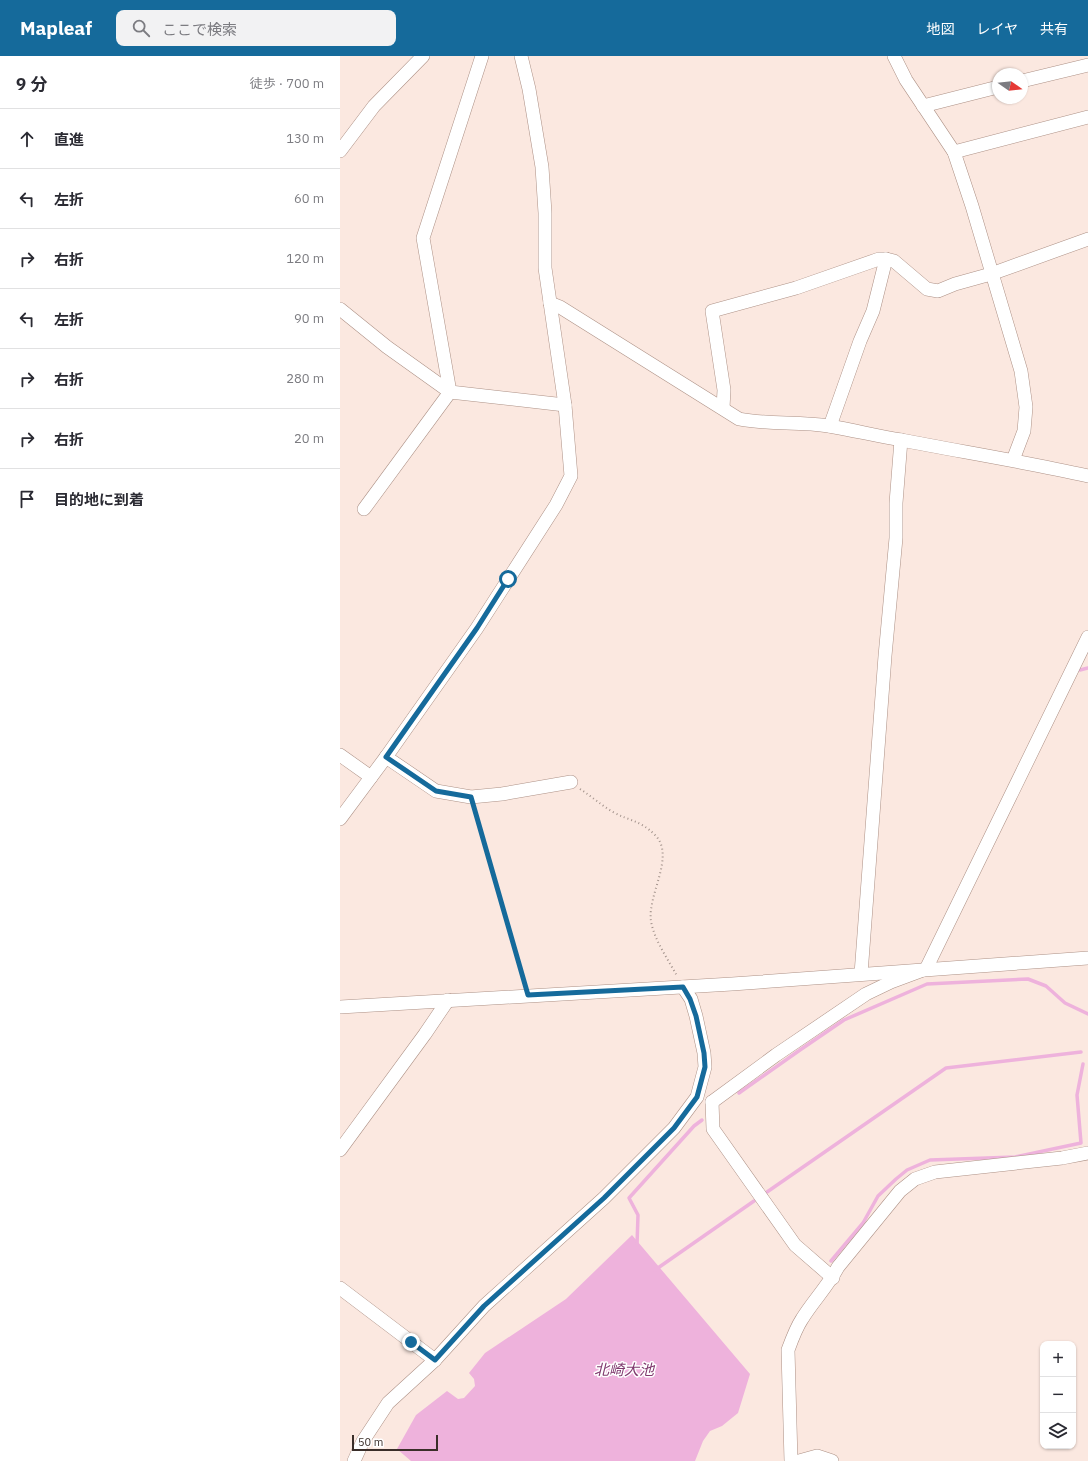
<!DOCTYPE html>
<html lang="ja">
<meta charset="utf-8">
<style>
:root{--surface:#fff;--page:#f2f2f3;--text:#2b2b33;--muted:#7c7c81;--line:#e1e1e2;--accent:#156a9b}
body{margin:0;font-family:"IBM Plex Sans","Noto Sans JP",sans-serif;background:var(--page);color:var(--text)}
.controls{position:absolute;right:12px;bottom:12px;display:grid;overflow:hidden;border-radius:8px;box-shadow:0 1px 3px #0004}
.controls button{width:36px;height:36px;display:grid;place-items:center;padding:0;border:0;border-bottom:1px solid var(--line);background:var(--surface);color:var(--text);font:20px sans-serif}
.compass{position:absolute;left:652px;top:12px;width:36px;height:36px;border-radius:50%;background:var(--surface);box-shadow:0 1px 3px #0004;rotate:104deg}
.scale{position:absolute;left:12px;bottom:10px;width:86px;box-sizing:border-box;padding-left:4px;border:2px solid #3a2e29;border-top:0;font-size:11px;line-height:14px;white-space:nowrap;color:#3a2e29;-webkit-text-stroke:3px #fff;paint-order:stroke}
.stop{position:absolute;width:12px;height:12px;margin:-9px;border:3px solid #156a9b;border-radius:50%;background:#fff}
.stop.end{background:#156a9b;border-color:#fff;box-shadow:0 1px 4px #0008}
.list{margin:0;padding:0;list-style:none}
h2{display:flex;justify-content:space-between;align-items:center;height:52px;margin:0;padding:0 16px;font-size:17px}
h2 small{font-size:13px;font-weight:400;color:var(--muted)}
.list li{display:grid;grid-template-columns:26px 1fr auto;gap:12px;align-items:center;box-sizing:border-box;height:60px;padding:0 16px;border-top:1px solid var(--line)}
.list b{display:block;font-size:15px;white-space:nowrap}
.list em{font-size:13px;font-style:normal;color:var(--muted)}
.icon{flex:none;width:22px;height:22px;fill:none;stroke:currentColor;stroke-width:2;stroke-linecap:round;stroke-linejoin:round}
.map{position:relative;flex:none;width:748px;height:1405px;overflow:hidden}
header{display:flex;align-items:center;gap:24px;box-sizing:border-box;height:56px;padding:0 20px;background:var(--accent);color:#fff}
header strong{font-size:19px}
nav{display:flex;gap:22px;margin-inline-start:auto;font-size:14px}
.search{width:280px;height:36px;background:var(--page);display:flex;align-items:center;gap:10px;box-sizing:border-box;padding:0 14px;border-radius:8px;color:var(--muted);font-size:15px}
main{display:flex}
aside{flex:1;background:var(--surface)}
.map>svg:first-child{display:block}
.water{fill:#eeb2dc}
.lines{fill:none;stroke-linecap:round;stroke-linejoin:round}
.stream{stroke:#eeb2dc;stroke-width:3.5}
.minor-casing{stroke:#ad9186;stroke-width:14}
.path{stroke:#a4948d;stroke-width:2;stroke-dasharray:1 3;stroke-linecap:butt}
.minor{stroke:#fff;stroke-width:13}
.route{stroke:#156a9b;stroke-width:5}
.labels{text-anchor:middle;stroke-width:3;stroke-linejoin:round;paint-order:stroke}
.water-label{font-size:15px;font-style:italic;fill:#803a6f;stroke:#fff}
</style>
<header>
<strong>Mapleaf</strong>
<div class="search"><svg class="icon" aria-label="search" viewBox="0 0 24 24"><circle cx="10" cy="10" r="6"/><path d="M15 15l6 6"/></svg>ここで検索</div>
<nav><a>地図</a><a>レイヤ</a><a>共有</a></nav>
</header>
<main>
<aside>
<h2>9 分<small>徒歩 · 700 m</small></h2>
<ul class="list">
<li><svg class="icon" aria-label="ahead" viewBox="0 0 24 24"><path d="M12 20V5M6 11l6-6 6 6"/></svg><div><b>直進</b></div><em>130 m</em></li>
<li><svg class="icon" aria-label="left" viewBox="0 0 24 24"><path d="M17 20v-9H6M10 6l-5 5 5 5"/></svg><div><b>左折</b></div><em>60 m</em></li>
<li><svg class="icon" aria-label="right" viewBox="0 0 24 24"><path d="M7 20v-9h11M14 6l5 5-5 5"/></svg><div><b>右折</b></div><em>120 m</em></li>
<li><svg class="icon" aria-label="left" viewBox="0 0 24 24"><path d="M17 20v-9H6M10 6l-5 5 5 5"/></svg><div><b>左折</b></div><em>90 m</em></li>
<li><svg class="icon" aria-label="right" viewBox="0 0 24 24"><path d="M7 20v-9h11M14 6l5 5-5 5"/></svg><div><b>右折</b></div><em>280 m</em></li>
<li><svg class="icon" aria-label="right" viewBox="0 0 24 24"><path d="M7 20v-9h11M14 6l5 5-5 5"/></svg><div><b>右折</b></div><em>20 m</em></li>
<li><svg class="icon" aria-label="arrive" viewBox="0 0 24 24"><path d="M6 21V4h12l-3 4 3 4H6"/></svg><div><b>目的地に到着</b></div></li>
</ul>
</aside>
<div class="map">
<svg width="748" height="1405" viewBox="0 0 748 1405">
<rect width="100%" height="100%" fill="#fbe8e0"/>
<!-- water -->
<polygon class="water" points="292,1179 410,1318 398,1357 382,1370 370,1375 363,1385 355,1405 71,1405 57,1393 76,1359 107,1335 118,1343 124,1342 135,1330 134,1323 129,1317 145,1297 226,1243"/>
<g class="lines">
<!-- stream -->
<g class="stream">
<polyline points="740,614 748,612"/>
<polyline points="399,1037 460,994 504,964 587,928 688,923 706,930 725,947 748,958"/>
<polyline points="427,1136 606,1012 741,996"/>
<polyline points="297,1189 298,1159 289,1142 354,1070 362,1064"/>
<polyline points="491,1205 523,1167 538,1140 556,1123 567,1114 590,1104 675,1101 741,1087 737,1039 743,1008"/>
<polyline points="315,1214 414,1145"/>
</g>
<defs>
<g id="minor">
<polyline points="554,0 566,24 614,96 632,150 681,315 686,351 684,375 673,404"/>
<polyline points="682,25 748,9"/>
<polyline points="583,50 658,31"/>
<polyline points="0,95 34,50 83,0"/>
<polyline points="614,96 748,61"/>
<path d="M210 247 220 251 399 363C429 369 459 365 489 370 513 374 537 380 561 384 623 396 686 406 748 420"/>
<polyline points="0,253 47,291 110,336 225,349"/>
<polyline points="383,352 384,334 372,255 456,232 539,203 546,203"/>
<polyline points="490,370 520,285 533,255 546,203 554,205 587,233 598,235 615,228 651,218 748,183"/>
<polyline points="24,453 110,336 83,182 142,0"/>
<polyline points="0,699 31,721"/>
<polyline points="46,701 96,735 131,741 162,738 231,726"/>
<polyline points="0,763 46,701 137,572 216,449 231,420 225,349 205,212 205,157 202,111 189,33 181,0"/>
<polyline points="521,918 545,600 556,482 556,447 561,384"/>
<polyline points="0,951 392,928 748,902"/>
<polyline points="372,1046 436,999 526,938 551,926 586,913 748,581"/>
<polyline points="372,1046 373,1073 455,1189 493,1222"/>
<polyline points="0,1094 85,978 108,944"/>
<polyline points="0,1232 95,1304"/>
<polyline points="14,1405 23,1385 48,1347 95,1304 144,1250 264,1142 334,1072 357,1041 365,1011 364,997 356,960 351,943 343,931"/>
<path d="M451 1405 448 1294C452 1283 456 1272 462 1263 473 1245 488 1230 498 1211L560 1135 575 1123 595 1116 722 1102 748 1097"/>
<polyline points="459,1405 477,1400 492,1405"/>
</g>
</defs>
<!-- minor casing -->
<use href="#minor" class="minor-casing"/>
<!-- path -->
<g class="path">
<path d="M240 733C251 740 261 749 273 756 289 765 300 764 315 779 336 800 307 839 311 865 314 884 328 903 337 920"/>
<polyline points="134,752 185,928"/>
</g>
<!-- minor -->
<use href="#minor" class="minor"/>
</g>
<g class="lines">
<!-- route -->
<polyline class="route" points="71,1286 95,1304 144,1250 264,1142 334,1072 357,1041 365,1011 364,997 356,960 350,943 343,931 188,939 131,741 96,735 46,701 137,572 168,523"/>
</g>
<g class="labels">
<!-- water labels -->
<g class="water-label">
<text x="284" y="1319">北崎大池</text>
</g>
</g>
</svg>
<div class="controls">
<button>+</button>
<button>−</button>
<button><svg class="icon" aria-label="layers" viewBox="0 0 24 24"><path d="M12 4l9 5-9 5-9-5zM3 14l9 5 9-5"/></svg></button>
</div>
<svg class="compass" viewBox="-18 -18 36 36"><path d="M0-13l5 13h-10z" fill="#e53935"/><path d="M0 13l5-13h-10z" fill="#7c7c81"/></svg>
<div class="scale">50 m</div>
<div class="stop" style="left:168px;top:523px"></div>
<div class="stop end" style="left:71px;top:1286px"></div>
</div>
</main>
